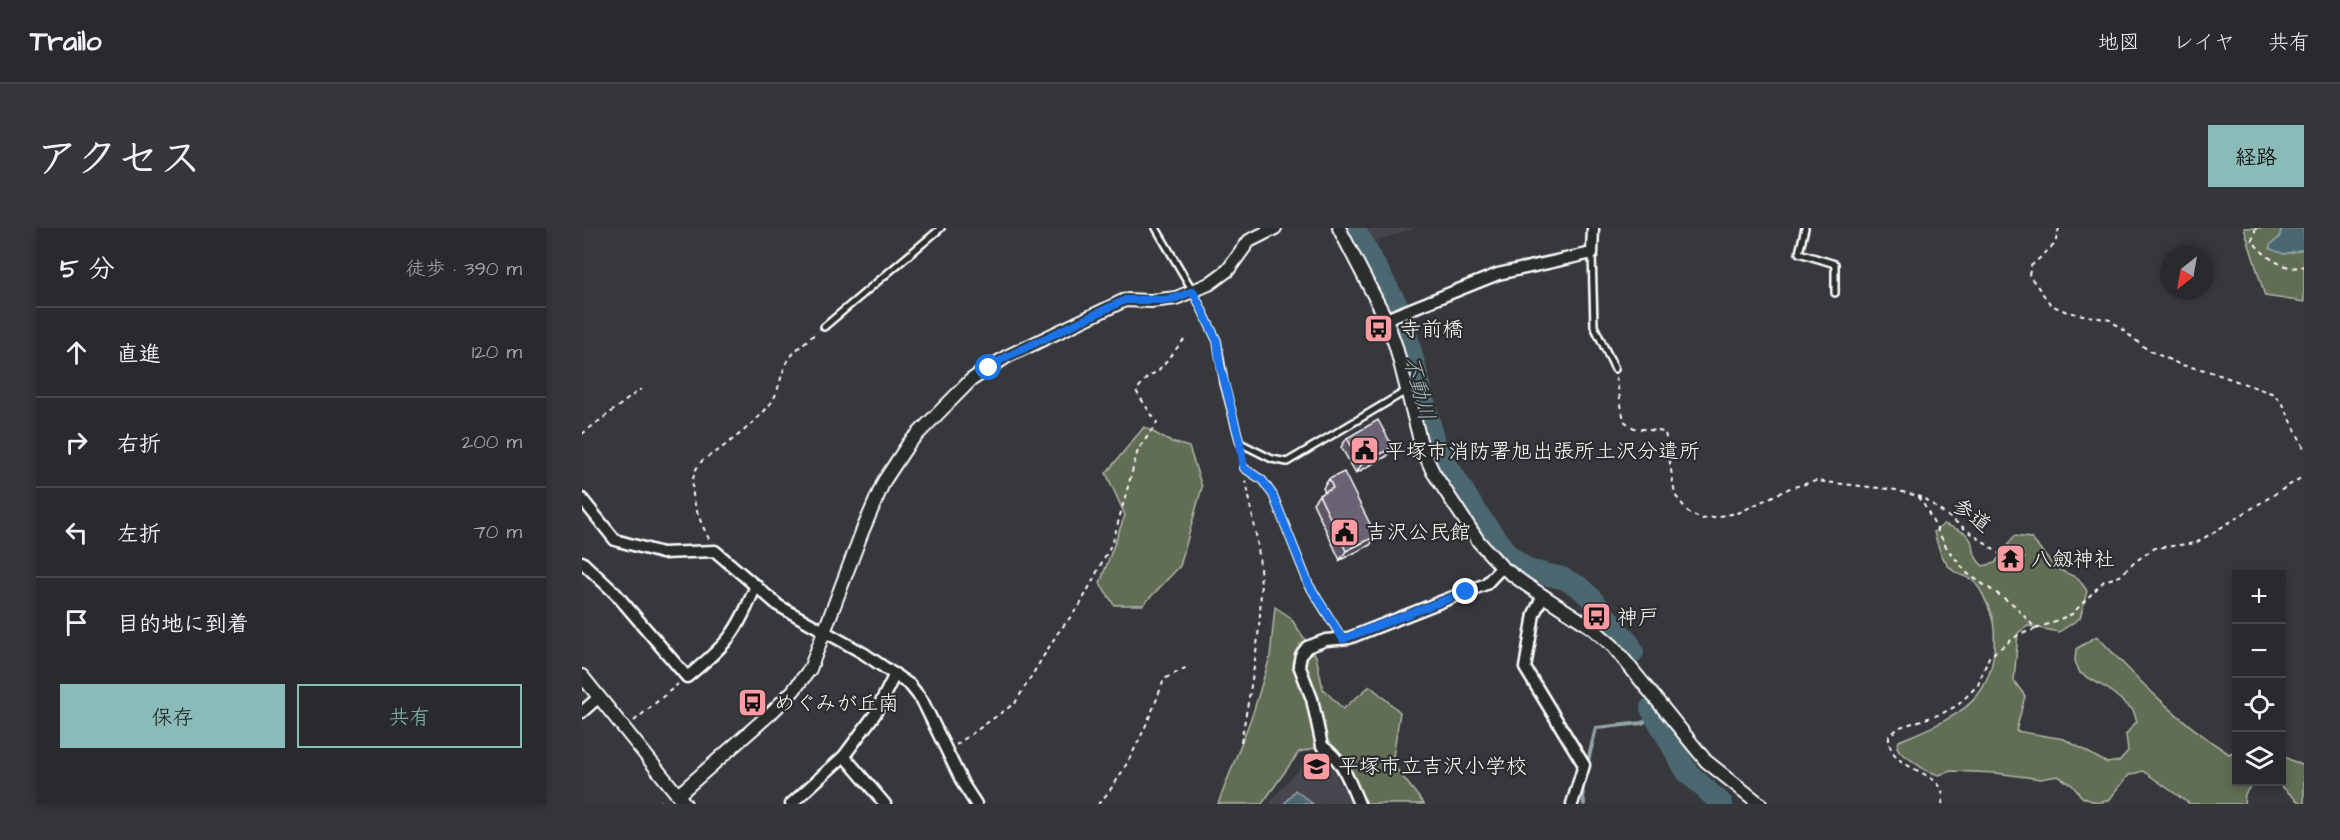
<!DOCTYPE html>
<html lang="ja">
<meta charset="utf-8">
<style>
:root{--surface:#292a2d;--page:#353639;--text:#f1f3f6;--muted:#a5a7aa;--line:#454649;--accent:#8bbbb9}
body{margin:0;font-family:"Architects Daughter","Klee One",sans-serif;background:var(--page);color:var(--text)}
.controls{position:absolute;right:18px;bottom:18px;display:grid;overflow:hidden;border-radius:0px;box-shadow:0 3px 9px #0003}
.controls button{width:54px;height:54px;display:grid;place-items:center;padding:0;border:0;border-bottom:2px solid var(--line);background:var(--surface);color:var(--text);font:30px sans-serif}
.compass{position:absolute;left:1578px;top:18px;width:54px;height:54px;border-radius:50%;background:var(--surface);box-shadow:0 3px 9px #0003;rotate:211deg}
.stop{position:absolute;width:18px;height:18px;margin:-14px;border:4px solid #1a73e8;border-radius:50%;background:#fff}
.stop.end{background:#1a73e8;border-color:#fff;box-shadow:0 2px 6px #0008}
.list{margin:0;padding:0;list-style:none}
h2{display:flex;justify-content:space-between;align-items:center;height:78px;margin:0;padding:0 24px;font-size:26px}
h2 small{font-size:20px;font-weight:400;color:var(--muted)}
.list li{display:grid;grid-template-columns:39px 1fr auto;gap:18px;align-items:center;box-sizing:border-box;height:90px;padding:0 24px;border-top:2px solid var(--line)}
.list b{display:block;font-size:22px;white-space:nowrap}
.list em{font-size:20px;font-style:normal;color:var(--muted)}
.actions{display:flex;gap:12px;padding:18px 24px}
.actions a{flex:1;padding:14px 0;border:2px solid var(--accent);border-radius:0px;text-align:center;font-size:21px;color:var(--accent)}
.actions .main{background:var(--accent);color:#111}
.icon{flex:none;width:33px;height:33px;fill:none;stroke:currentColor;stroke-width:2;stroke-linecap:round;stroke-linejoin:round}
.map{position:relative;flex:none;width:1722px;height:576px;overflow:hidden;border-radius:0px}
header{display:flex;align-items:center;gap:36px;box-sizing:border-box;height:84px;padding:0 30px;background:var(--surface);border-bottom:2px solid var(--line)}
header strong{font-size:28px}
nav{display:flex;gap:33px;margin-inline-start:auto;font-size:21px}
.intro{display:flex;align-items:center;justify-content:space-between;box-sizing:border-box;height:144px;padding:0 36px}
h1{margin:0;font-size:42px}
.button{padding:15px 27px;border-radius:0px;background:var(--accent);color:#111;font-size:21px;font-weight:700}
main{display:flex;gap:36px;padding:0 36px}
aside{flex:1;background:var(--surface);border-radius:0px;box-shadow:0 3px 9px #0003}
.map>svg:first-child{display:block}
.built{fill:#47454d}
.green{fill:#626d54;stroke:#b0b6aa;stroke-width:1.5}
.water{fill:#4c6870;stroke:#94a4a9;stroke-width:1.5}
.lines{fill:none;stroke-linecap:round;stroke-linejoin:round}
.stream{stroke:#94a4a9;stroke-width:4}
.river{stroke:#4c6870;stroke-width:22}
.service-casing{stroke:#fff;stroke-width:10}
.minor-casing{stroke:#fff;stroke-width:15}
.tertiary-casing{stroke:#fff;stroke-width:16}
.path{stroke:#fff;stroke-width:2;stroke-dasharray:4.5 4.5;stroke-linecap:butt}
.service{stroke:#2a2d2e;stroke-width:5}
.minor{stroke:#2a2d2e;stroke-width:10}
.tertiary{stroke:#2a2d2e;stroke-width:12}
.wall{fill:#5c5564;stroke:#fff;stroke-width:1.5}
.shaded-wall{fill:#4b4551;stroke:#fff;stroke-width:1.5}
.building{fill:#6b6374;stroke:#fff;stroke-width:1.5}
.route{stroke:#1a73e8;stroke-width:8}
.labels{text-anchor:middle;stroke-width:4.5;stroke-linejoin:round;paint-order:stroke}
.poi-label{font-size:21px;fill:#fff;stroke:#2a2d2e;text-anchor:start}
.street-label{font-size:21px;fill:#fff;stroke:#2a2d2e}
.water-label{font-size:22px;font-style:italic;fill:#a6b4b8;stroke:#2a2d2e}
</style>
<header>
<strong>Trailo</strong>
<nav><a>地図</a><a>レイヤ</a><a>共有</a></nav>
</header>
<div class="intro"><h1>アクセス</h1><a class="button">経路</a></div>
<main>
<aside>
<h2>5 分<small>徒歩 · 390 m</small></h2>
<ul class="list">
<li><svg class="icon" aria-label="ahead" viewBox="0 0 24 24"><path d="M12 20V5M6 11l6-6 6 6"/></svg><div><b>直進</b></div><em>120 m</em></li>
<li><svg class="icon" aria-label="right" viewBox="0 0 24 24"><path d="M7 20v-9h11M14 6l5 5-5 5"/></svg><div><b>右折</b></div><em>200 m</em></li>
<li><svg class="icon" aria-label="left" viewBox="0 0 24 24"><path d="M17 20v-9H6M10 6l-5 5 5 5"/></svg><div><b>左折</b></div><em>70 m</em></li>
<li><svg class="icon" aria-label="arrive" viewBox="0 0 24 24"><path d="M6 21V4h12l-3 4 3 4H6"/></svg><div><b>目的地に到着</b></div></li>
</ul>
<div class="actions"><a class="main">保存</a><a>共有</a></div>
</aside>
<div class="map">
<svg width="1722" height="576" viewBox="0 0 1722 576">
<rect width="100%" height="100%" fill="#37383c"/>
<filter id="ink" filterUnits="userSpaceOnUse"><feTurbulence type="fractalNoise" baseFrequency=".0167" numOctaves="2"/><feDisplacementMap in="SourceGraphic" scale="12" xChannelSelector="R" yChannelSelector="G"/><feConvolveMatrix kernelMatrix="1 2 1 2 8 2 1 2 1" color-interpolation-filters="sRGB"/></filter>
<g filter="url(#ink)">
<!-- built -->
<g class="built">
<polygon points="786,0 834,0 789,14 784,4 787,3"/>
<polygon points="738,518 770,576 687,576 701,558"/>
</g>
<!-- green -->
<g class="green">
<polygon points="1662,0 1700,0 1697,10 1691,15 1702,26 1722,21 1722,74 1683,68"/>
<polygon points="562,199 587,213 607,219 620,259 598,338 561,377 532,377 518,355 543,287 524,245"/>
<path d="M1362 296C1369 299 1380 302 1385 307 1396 318 1387 326 1401 338L1413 335 1432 308 1449 310 1475 341 1496 350 1505 363 1498 390 1477 404 1446 398 1436 405 1432 453 1443 468 1434 503 1482 511 1525 535 1537 533 1546 523 1544 506 1555 493 1551 482 1526 461 1498 445 1493 433 1494 421 1515 408C1556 452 1596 493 1647 526L1654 522V554H1671L1663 566 1662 576H1608L1561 543 1547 547 1527 572 1515 575 1500 569 1490 557 1476 548 1459 551 1414 545 1369 543 1357 547 1343 542 1318 524 1315 519 1317 513C1374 489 1417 474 1412 402 1412 389 1400 360 1390 352 1385 348 1378 348 1373 344 1360 335 1356 318 1352 304Z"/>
<polygon points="693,379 708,389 734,428 741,461 761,481 788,458 818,484 810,535 842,576 786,576 748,516 717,524 680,576 636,576 671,485 688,429"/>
<polygon points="1700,528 1722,538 1722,576 1719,576 1697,556 1683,554 1700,554"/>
</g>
<!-- water -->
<g class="water">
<polygon points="1700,0 1722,0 1722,21 1702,26 1688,21 1688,17 1697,10"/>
<polygon points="713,562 731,576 702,576"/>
</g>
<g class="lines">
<!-- stream -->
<g class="stream">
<polyline points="1005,537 1014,500 1060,495 1073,488"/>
<polyline points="1000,559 1002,576"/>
</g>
<!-- river -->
<g class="river">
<polyline points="772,0 815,77 824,105 854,219 894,284 926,327 945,342 980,350 996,358 1008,369 1048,417 1051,424"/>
<polyline points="1069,480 1105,544 1140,576"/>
</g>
<defs>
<g id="service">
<polyline points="574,0 611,63 635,113 642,155 658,215 690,231 705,234 824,163"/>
<polyline points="1223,0 1217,25 1253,36 1253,65"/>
<polyline points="1010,25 1012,98 1033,141"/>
<polyline points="242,99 359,0"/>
<polyline points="662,240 680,252 691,267 727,357 760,410"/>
</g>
<g id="minor">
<polyline points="804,91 916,46 1010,25 1011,0"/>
<polyline points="0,271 33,312 80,325 133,323 197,378 281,425 328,457 340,472 381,556 394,576"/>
<path d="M0 334 34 366 105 449C145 416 155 406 174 357"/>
<polyline points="961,367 952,386 943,440 1002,537 990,576"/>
<polyline points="0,484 17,469"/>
<polyline points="262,528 303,576"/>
<polyline points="209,576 262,528 293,486 313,446"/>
<path d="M777 576C768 555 761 532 740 518L730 471 717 437 719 427 725 419 744 412 767 410 904 356 920 339"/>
</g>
<g id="tertiary">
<polyline points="757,0 804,91 814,119 840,220 851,244 897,314 920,339 943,356 1009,399 1031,418 1124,533 1178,576"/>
<polyline points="0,448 103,576"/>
<polyline points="96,567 189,485 211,463 228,441 280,304 302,253 327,215 389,152 424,129 543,72 569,73 594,70 627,56 646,42 667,13 693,0"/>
</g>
</defs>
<!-- service casing -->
<use href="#service" class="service-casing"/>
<!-- minor casing -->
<use href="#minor" class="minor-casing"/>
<!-- tertiary casing -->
<use href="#tertiary" class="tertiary-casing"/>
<!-- path -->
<g class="path">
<polyline points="1477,0 1473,16 1449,38 1447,47 1469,77 1485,84 1528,92 1566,122 1599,137 1623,142 1692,166 1702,178 1722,220"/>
<path d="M1674 0 1670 12C1680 27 1704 45 1722 38"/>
<polyline points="1034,149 1042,193 1052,200 1083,204 1093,267 1107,285 1120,291 1156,285 1208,260 1234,253 1314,262 1335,268 1342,277 1366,322 1386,346 1432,377 1454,401 1490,386 1522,353 1538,348 1554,333 1573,320 1614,315 1722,248"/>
<polyline points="0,206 59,161"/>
<polyline points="1335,268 1341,270 1427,333"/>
<path d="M127 311C117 291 100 255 119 234 124 228 133 226 138 221 156 208 176 192 189 175 198 162 198 146 206 133 213 121 225 113 235 104"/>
<polyline points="52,493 96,456"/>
<path d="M659 514C669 456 682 398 678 339 676 310 669 281 664 252"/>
<polyline points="374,517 433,475 475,406 498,377 531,313 556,222 575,195 554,163 566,148 575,144 605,108"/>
<polyline points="76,576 83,571"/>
<path d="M516 576C542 551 570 487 582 451L607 438"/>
<path d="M1360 576C1370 540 1305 547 1307 508L1318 499 1359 486 1376 477 1396 457 1407 429 1436 407 1454 401"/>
</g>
<!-- service -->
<use href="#service" class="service"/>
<!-- minor -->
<use href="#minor" class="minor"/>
<!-- tertiary -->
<use href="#tertiary" class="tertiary"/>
</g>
<!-- wall -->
<g class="wall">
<polygon points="765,210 805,228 774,245 759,219"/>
<polygon points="747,251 788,317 758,332 731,275 737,267 743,264 741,260"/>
<polygon points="1433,324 1442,330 1432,345 1423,339"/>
</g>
<!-- shaded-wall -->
<g class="shaded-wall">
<polygon points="811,219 805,228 774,245 780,236"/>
<polygon points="794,308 788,317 758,332 764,323"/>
</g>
<!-- building -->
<g class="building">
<polygon points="796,192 811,219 780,236 765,210"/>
<polygon points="762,244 794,308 764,323 737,267 751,260 747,251"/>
<polygon points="1433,324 1442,330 1435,342 1425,336"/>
</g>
</g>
<g class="lines" filter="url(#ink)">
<!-- route -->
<polyline class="route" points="407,140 424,129 543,72 581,72 594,70 611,63 635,113 638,137 658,215 662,240 680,252 691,267 727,357 761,411 884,364"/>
</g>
<!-- icons -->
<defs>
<symbol id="bus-square" viewBox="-11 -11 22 22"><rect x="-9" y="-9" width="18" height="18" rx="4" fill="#ff9aa2" stroke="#2a2d2e"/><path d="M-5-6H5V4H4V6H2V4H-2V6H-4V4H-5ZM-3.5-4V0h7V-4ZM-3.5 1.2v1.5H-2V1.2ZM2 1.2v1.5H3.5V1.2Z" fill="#111"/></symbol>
<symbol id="civic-square" viewBox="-11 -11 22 22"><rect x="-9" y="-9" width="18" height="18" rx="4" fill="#ff9aa2" stroke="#2a2d2e"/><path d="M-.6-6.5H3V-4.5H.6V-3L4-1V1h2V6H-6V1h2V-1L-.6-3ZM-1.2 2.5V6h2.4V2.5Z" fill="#111"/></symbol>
<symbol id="temple-square" viewBox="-11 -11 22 22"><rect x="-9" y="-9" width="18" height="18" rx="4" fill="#ff9aa2" stroke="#2a2d2e"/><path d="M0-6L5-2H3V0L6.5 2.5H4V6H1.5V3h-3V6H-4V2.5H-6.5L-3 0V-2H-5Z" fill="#111"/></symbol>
<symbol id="school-square" viewBox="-11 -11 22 22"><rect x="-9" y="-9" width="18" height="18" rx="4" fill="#ff9aa2" stroke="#2a2d2e"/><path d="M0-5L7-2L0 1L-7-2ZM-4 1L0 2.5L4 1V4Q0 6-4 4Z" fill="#111"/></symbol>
</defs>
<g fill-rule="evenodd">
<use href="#bus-square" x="780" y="84" width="33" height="33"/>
<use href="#civic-square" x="766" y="206" width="33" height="33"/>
<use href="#civic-square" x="746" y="288" width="33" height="33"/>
<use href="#temple-square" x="1412" y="314" width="33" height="33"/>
<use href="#bus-square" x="998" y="372" width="33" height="33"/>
<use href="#bus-square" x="154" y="458" width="33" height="33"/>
<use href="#school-square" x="718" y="522" width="33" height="33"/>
</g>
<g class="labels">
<!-- poi labels -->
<g class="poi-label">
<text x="818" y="108">寺前橋</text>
<text x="803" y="230">平塚市消防署旭出張所土沢分遣所</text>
<text x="784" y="311">吉沢公民館</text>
<text x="1449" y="338">八劔神社</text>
<text x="1035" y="396">神戸</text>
<text x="192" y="482">めぐみが丘南</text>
<text x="756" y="545">平塚市立吉沢小学校</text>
</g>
<!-- street labels -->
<g class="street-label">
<text transform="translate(1390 287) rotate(37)" y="7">参道</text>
</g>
<!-- water labels -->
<g class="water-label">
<text transform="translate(838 160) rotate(75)" y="8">不動川</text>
</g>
</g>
</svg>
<div class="controls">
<button>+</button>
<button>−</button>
<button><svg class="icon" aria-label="locate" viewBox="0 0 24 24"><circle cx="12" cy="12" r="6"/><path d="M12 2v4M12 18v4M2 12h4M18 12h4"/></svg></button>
<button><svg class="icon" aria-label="layers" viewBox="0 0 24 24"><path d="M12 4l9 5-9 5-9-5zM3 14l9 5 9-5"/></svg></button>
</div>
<svg class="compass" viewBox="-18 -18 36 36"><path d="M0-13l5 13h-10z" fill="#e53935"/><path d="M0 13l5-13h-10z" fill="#a5a7aa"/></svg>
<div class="stop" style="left:407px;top:140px"></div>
<div class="stop end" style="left:884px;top:364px"></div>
</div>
</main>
